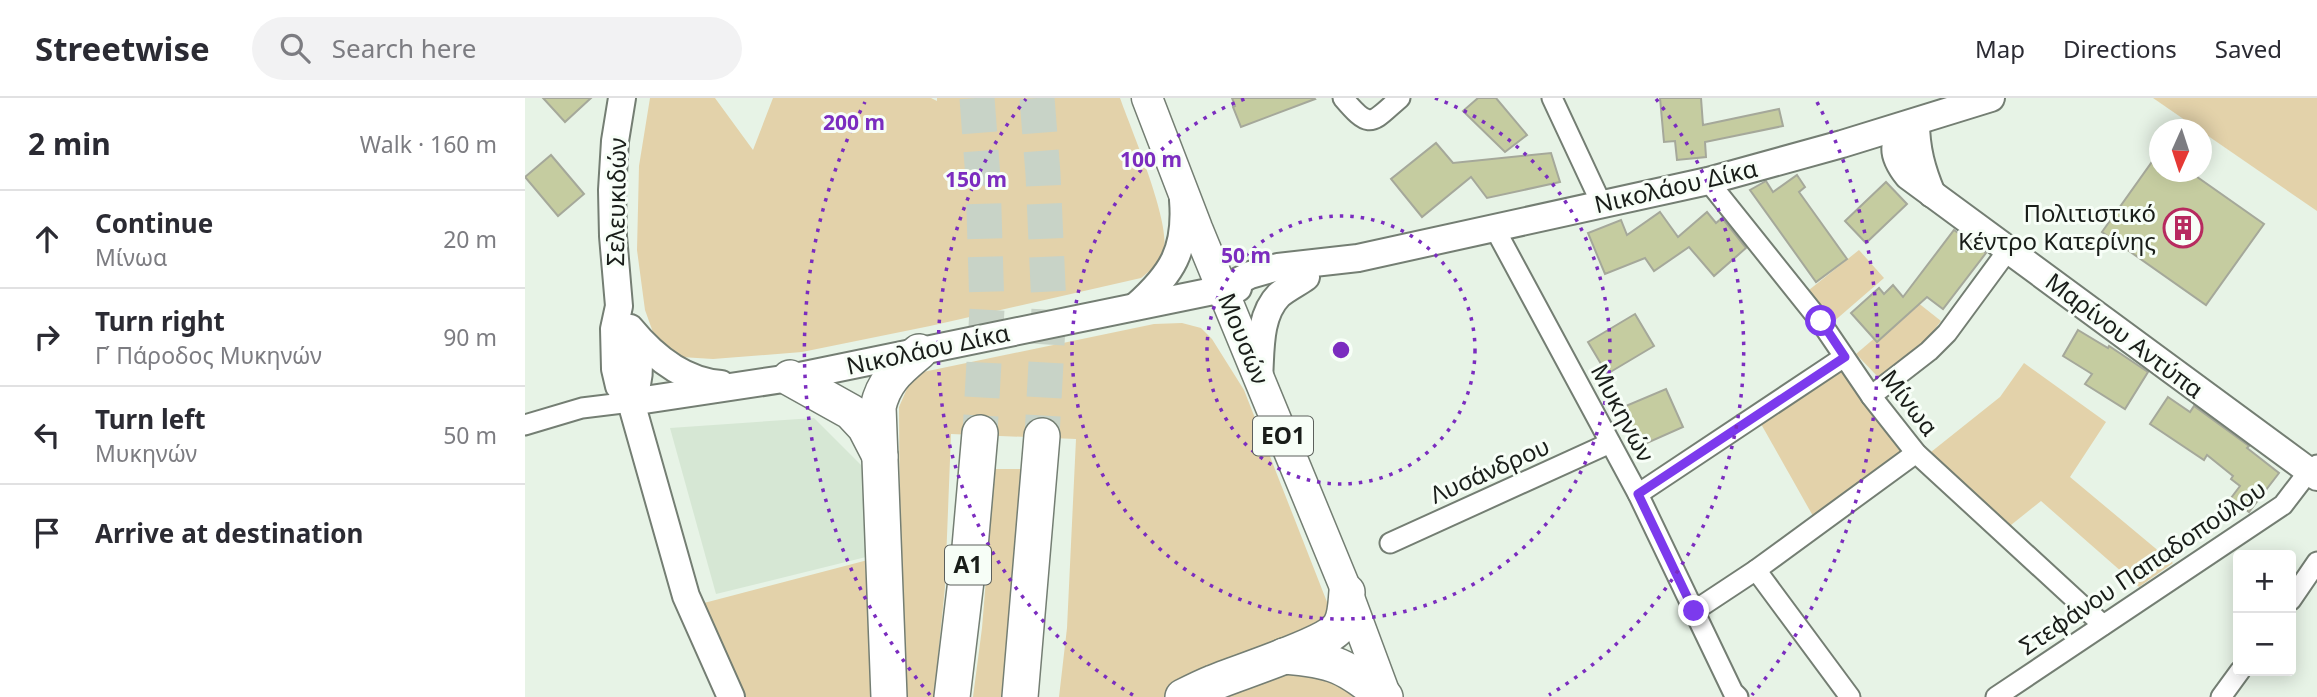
<!DOCTYPE html>
<meta charset="utf-8">
<style>
:root{--surface:#fff;--page:#f2f2f3;--text:#2b2b33;--muted:#7c7c81;--line:#e1e1e2}
body{margin:0;font-family:"Noto Sans",sans-serif;background:var(--page);color:var(--text)}
.controls{position:absolute;right:21px;bottom:21px;display:grid;overflow:hidden;border-radius:7px;box-shadow:0 4px 18px #0003}
.controls button{width:63px;height:63px;display:grid;place-items:center;padding:0;border:0;border-bottom:2px solid var(--line);background:var(--surface);color:var(--text);font:35px sans-serif}
.compass{position:absolute;left:1624px;top:21px;width:63px;height:63px;border-radius:50%;background:var(--surface);box-shadow:0 4px 18px #0003;rotate:183deg}
.stop{position:absolute;width:21px;height:21px;margin:-16px;border:5px solid #7c3aed;border-radius:50%;background:#fff}
.stop.end{background:#7c3aed;border-color:#fff;box-shadow:0 2px 7px #0008}
.list{margin:0;padding:0;list-style:none}
h2{display:flex;justify-content:space-between;align-items:center;height:91px;margin:0;padding:0 28px;font-size:30px}
h2 small{font-size:23px;font-weight:400;color:var(--muted)}
.list li{display:grid;grid-template-columns:46px 1fr auto;gap:21px;align-items:center;box-sizing:border-box;height:98px;padding:0 28px;border-top:2px solid var(--line)}
.list b{display:block;font-size:26px;white-space:nowrap}
.list p{margin:0;font-size:23px;white-space:nowrap;color:var(--muted)}
.list em{font-size:23px;font-style:normal;color:var(--muted)}
.icon{flex:none;width:38px;height:38px;fill:none;stroke:currentColor;stroke-width:2;stroke-linecap:round;stroke-linejoin:round}
.map{position:relative;flex:none;width:1792px;height:599px;overflow:hidden}
header{display:flex;align-items:center;gap:42px;box-sizing:border-box;height:98px;padding:0 35px;background:var(--surface);border-bottom:2px solid var(--line)}
header strong{font-size:33px}
nav{display:flex;gap:38px;margin-inline-start:auto;font-size:24px}
.search{width:490px;height:63px;background:var(--page);display:flex;align-items:center;gap:18px;box-sizing:border-box;padding:0 24px;border-radius:38px;color:var(--muted);font-size:26px}
main{display:flex}
aside{flex:1;background:var(--surface)}
.map>svg:first-child{display:block}
.built{fill:#d6e7d4}
.green{fill:#e3d2aa}
.building{fill:#c5cca0;stroke:#a5a89a;stroke-width:2}
.lines{fill:none;stroke-linecap:round;stroke-linejoin:round}
.highway-tunnel{stroke:#c8d3c7;stroke-width:35;stroke-dasharray:35 18;stroke-linecap:butt}
.street-casing{stroke:#747e73;stroke-width:23}
.secondary-casing{stroke:#747e73;stroke-width:30}
.primary-casing{stroke:#747e73;stroke-width:33}
.highway-casing{stroke:#747e73;stroke-width:38}
.street{stroke:#fff;stroke-width:19}
.secondary{stroke:#fff;stroke-width:26}
.primary{stroke:#fff;stroke-width:30}
.highway{stroke:#fff;stroke-width:35}
.route{stroke:#7c3aed;stroke-width:9}
.ring{fill:none;stroke:#7b2cbf;stroke-width:3.5;stroke-dasharray:3.5 7}
.labels{text-anchor:middle;stroke-width:6;stroke-linejoin:round;paint-order:stroke}
.shield{fill:#f7fef7;stroke:#5c605c;stroke-width:2}
.shield-label{font-size:23px;font-weight:bold;fill:#191d19}
.street-label{font-size:24px;fill:#191d19;stroke:#f7fef7}
.poi-label{font-size:24px;fill:#191d19;stroke:#f7fef7;text-anchor:end}
.centre{fill:#7b2cbf;stroke:#f7fef7;stroke-width:3.5}
.ring-label{font-size:21px;text-anchor:middle;font-weight:bold;fill:#7b2cbf;stroke:#f7fef7;stroke-width:6;stroke-linejoin:round;paint-order:stroke}
</style>
<header>
<strong>Streetwise</strong>
<div class="search"><svg class="icon" aria-label="search" viewBox="0 0 24 24"><circle cx="10" cy="10" r="6"/><path d="M15 15l6 6"/></svg>Search here</div>
<nav><a>Map</a><a>Directions</a><a>Saved</a></nav>
</header>
<main>
<aside>
<h2>2 min<small>Walk · 160 m</small></h2>
<ul class="list">
<li><svg class="icon" aria-label="ahead" viewBox="0 0 24 24"><path d="M12 20V5M6 11l6-6 6 6"/></svg><div><b>Continue</b><p>Μίνωα</p></div><em>20 m</em></li>
<li><svg class="icon" aria-label="right" viewBox="0 0 24 24"><path d="M7 20v-9h11M14 6l5 5-5 5"/></svg><div><b>Turn right</b><p>Γ΄ Πάροδος Μυκηνών</p></div><em>90 m</em></li>
<li><svg class="icon" aria-label="left" viewBox="0 0 24 24"><path d="M17 20v-9H6M10 6l-5 5 5 5"/></svg><div><b>Turn left</b><p>Μυκηνών</p></div><em>50 m</em></li>
<li><svg class="icon" aria-label="arrive" viewBox="0 0 24 24"><path d="M6 21V4h12l-3 4 3 4H6"/></svg><div><b>Arrive at destination</b></div></li>
</ul>
</aside>
<div class="map">
<svg width="1792" height="599" viewBox="0 0 1792 599">
<rect width="100%" height="100%" fill="#e7f3e6"/>
<!-- built -->
<polygon class="built" points="289,320 348,379 345,458 191,496 145,330"/>
<!-- green -->
<g class="green">
<path d="M125 0H190L228 52 248 0H406L412 3V0H595C606 31 645 122 639 151 636 164 626 172 616 180L405 228 277 254 188 261 156 259 130 240 120 212 112 152 114 68Z"/>
<polygon points="1628,0 1792,0 1792,113"/>
<polygon points="1334,152 1359,180 1307,225 1284,192"/>
<polygon points="1392,204 1416,223 1402,241 1353,279 1331,256"/>
<polygon points="657,225 676,230 687,241 719,292 811,527 644,599 534,599 542,530 551,341 426,336 420,489 409,599 376,599 374,309 384,286 398,274 629,226"/>
<polygon points="1499,265 1581,324 1545,379 1648,465 1614,489 1516,403 1481,431 1406,354 1475,299"/>
<polygon points="1316,274 1379,352 1288,418 1236,326"/>
<polygon points="470,371 499,371 481,599 448,599 457,530"/>
<polygon points="358,458 366,599 221,599 179,505"/>
<polygon points="766,570 790,571 840,599 692,599"/>
</g>
<!-- building -->
<g class="building">
<polygon points="18,0 66,0 40,24"/>
<polygon points="707,0 789,0 790,1 716,29 708,9 710,8"/>
<polygon points="953,0 971,0 1002,37 980,54 938,13"/>
<polygon points="1135,0 1176,0 1178,27 1254,11 1258,28 1180,44 1181,59 1152,62 1150,43 1139,44"/>
<polygon points="911,45 928,65 1026,55 1035,84 962,100 946,79 897,119 866,81"/>
<polygon points="1634,54 1634,74 1665,74 1739,126 1681,207 1577,134"/>
<polygon points="26,57 59,96 33,118 0,79"/>
<polygon points="1272,77 1280,89 1274,94 1322,161 1291,184 1225,92 1241,83 1248,94"/>
<polygon points="1361,84 1382,106 1341,145 1320,123"/>
<polygon points="1135,114 1153,139 1182,114 1191,125 1197,120 1221,150 1189,178 1164,149 1129,173 1120,160 1080,176 1063,135 1096,122 1102,137"/>
<polygon points="1429,132 1461,155 1418,211 1402,199 1352,244 1326,215 1354,190 1359,196 1368,187 1378,199"/>
<polygon points="1110,216 1129,248 1082,276 1063,244"/>
<polygon points="1553,232 1583,250 1584,248 1623,274 1600,311 1560,286 1567,276 1538,258"/>
<polygon points="1141,291 1158,329 1113,349 1096,310"/>
<polygon points="1643,299 1665,314 1669,308 1724,348 1722,350 1754,375 1724,414 1706,400 1715,388 1706,381 1708,378 1682,357 1679,362 1625,326"/>
</g>
<g class="lines">
<!-- highway-tunnel -->
<g class="highway-tunnel">
<polyline points="452,0 458,80 462,211 455,335"/>
<polyline points="512,0 518,76 524,210 517,338"/>
</g>
<defs>
<g id="street">
<path d="M818 0C846 33 846 25 875 0"/>
<polyline points="1027,0 1077,107"/>
<polyline points="1183,83 1295,223 1346,298 1391,355 1578,527"/>
<polyline points="970,131 1113,396 1208,594 1213,599"/>
<polyline points="1346,298 1404,253 1422,235 1483,152"/>
<polyline points="0,327 57,310 106,304"/>
<polyline points="1113,396 1319,259"/>
<polyline points="865,445 1085,345"/>
<polyline points="1231,472 1325,599"/>
<polyline points="1766,502 1792,464"/>
<polyline points="1169,513 1231,472 1391,355"/>
<polyline points="1471,599 1758,407 1784,373 1792,367"/>
<polyline points="1696,599 1715,573"/>
</g>
<g id="secondary">
<polyline points="97,0 90,43 87,92 88,138 94,208 89,231 90,271 94,288 106,304 161,498 206,599"/>
<path d="M1391 24C1366 42 1364 54 1383 78L1792 379"/>
<path d="M1391 24C1391 51 1397 72 1407 96"/>
<polyline points="698,191 725,177 753,169 833,160 1183,83 1317,46 1466,0"/>
<path d="M611 208C647 176 662 152 658 102"/>
<path d="M105 230C128 258 158 283 196 286"/>
<path d="M734 281C736 255 733 218 754 197 762 190 773 185 781 179"/>
<polyline points="106,304 265,280 698,191 713,190"/>
<path d="M106 304C118 276 115 263 106 235"/>
</g>
<polyline id="primary" points="622,0 672,130 822,494 861,599"/>
<g id="highway">
<polyline points="265,280 326,314 340,329 355,358"/>
<path d="M759 558C811 562 819 568 860 599"/>
<path d="M364 599 353 309C359 282 374 271 394 254"/>
<polyline points="427,599 445,449 455,335"/>
<polyline points="495,599 517,338"/>
<path d="M658 599C668 594 678 589 688 585 713 574 806 546 816 526 821 517 821 504 822 494"/>
</g>
</defs>
<!-- street casing -->
<use href="#street" class="street-casing"/>
<!-- secondary casing -->
<use href="#secondary" class="secondary-casing"/>
<!-- primary casing -->
<use href="#primary" class="primary-casing"/>
<!-- highway casing -->
<use href="#highway" class="highway-casing"/>
<!-- street -->
<use href="#street" class="street"/>
<!-- secondary -->
<use href="#secondary" class="secondary"/>
<!-- primary -->
<use href="#primary" class="primary"/>
<!-- highway -->
<use href="#highway" class="highway"/>
</g>
<g class="lines">
<!-- route -->
<polyline class="route" points="1169,513 1113,396 1320,259 1296,223"/>
</g>
<!-- distance rings -->
<g class="ring">
<circle cx="816" cy="252" r="134"/>
<path d="M910 0A269 269 0 1 1 722 0"/>
<path d="M608 597A403 403 0 0 1 501 1M1131 1A403 403 0 0 1 1024 597"/>
<path d="M405 597A537 537 0 0 1 340 4M1292 4A537 537 0 0 1 1227 597"/>
</g>
<!-- icons -->
<defs>
<symbol id="building-ring" viewBox="-11 -11 22 22"><circle r="9.5" fill="#f7fef7" stroke="#b72a5f" stroke-width="1.5"/><path d="M-4-6H4V6H1V3H-1V6H-4ZM-2.5-4.3h1.7v1.8h-1.7ZM.8-4.3h1.7v1.8H.8ZM-2.5-1h1.7V.8h-1.7ZM.8-1h1.7V.8H.8Z" fill="#b72a5f"/></symbol>
</defs>
<g fill-rule="evenodd">
<use href="#building-ring" x="1636" y="108" width="44" height="44"/>
</g>
<g class="labels">
<!-- shield labels -->
<g class="shield">
<rect x="728" y="318.5" width="60" height="39" rx="5"/>
<rect x="420" y="447.5" width="46" height="39" rx="5"/>
</g>
<g class="shield-label">
<text x="758" y="346">ΕΟ1</text>
<text x="443" y="475">Α1</text>
</g>
<!-- street labels -->
<g class="street-label">
<text transform="translate(1151 89) rotate(-13)" y="8">Νικολάου Δίκα</text>
<text transform="translate(92 104) rotate(-89)" y="8">Σελευκιδών</text>
<text transform="translate(1599 238) rotate(37)" y="8">Μαρίνου Αντύπα</text>
<text transform="translate(718 241) rotate(68)" y="8">Μουσών</text>
<text transform="translate(403 252) rotate(-12)" y="8">Νικολάου Δίκα</text>
<text transform="translate(1384 305) rotate(52)" y="8">Μίνωα</text>
<text transform="translate(1097 315) rotate(62)" y="8">Μυκηνών</text>
<text transform="translate(965 373) rotate(-24)" y="8">Λυσάνδρου</text>
<text transform="translate(1618 470) rotate(-34)" y="8">Στεφάνου Παπαδοπούλου</text>
</g>
<!-- poi labels -->
<g class="poi-label">
<text x="1631" y="124">Πολιτιστικό<tspan x="1631" dy="28">Κέντρο Κατερίνης</tspan></text>
</g>
</g>
<circle cx="816" cy="252" r="10" class="centre"/>
<g class="ring-label">
<text x="329" y="32">200 m</text>
<text x="626" y="69">100 m</text>
<text x="451" y="89">150 m</text>
<text x="721" y="165">50 m</text>
</g>
</svg>
<div class="controls">
<button>+</button>
<button>−</button>
</div>
<svg class="compass" viewBox="-18 -18 36 36"><path d="M0-13l5 13h-10z" fill="#e53935"/><path d="M0 13l5-13h-10z" fill="#7c7c81"/></svg>
<div class="stop" style="left:1296px;top:223px"></div>
<div class="stop end" style="left:1169px;top:513px"></div>
</div>
</main>
